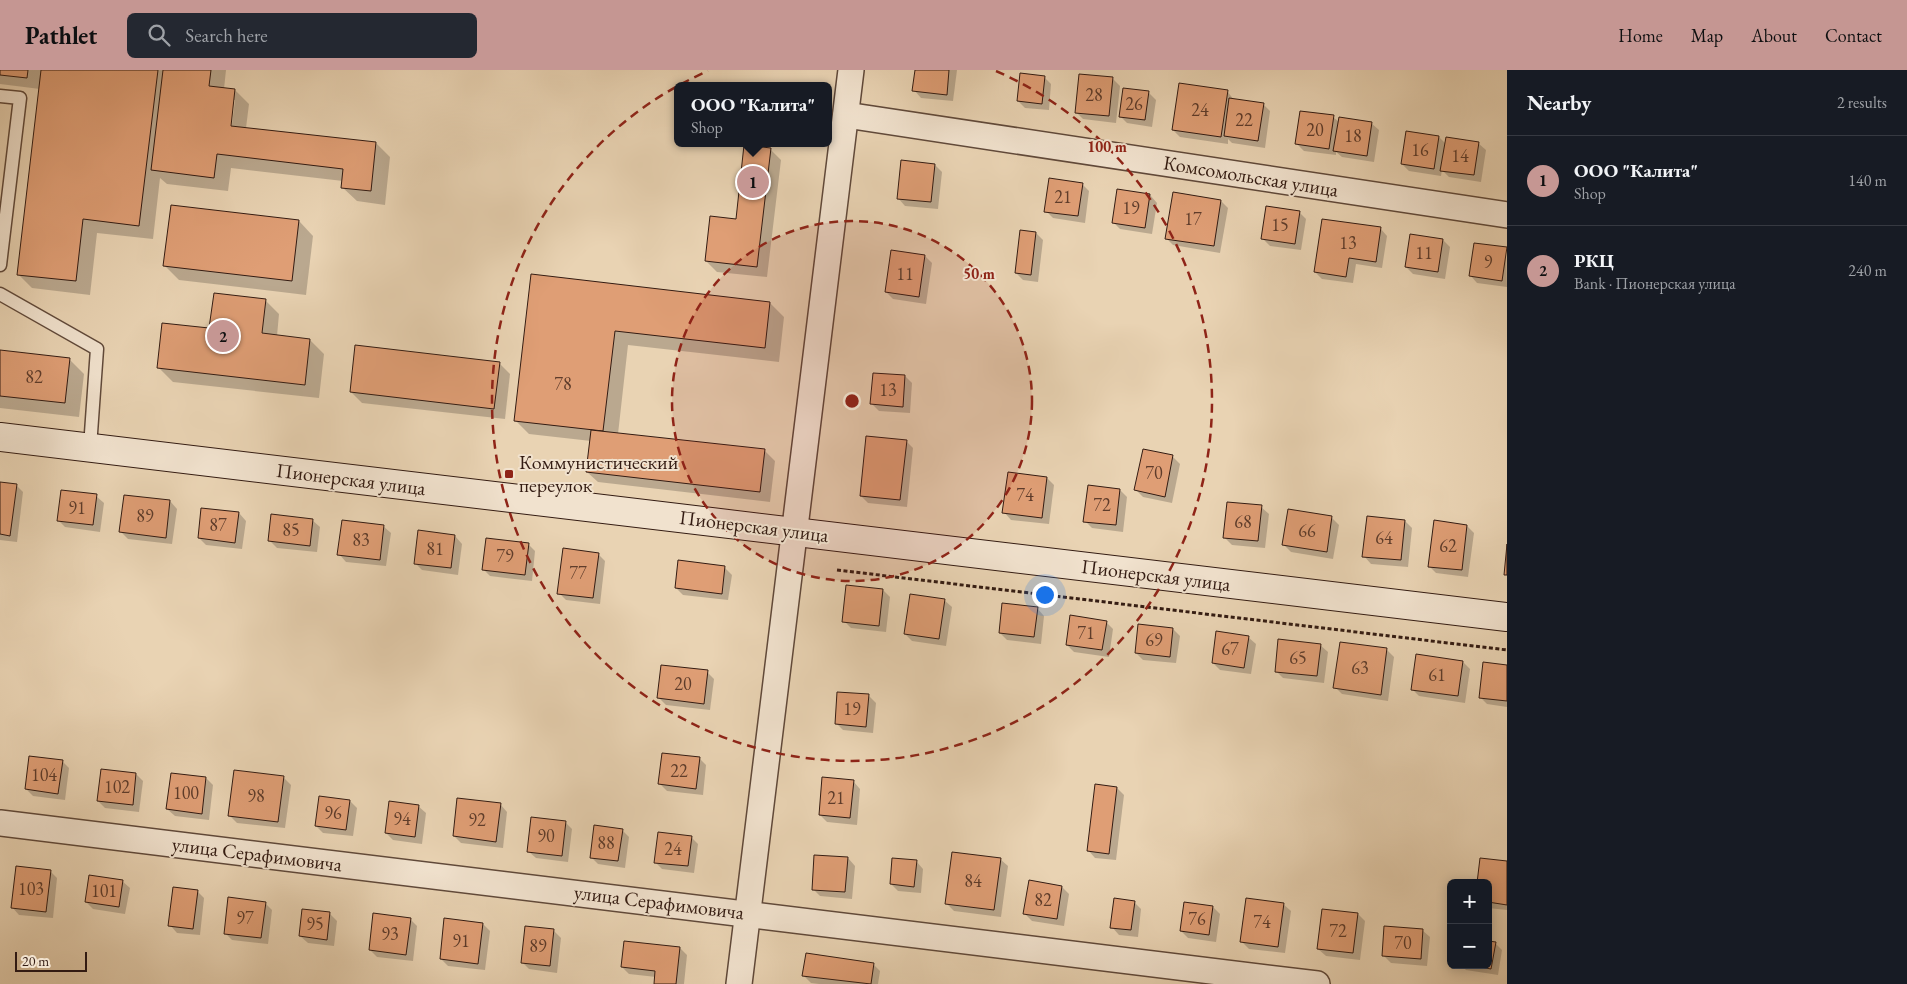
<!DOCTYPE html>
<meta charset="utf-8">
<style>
:root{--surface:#171b24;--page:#242831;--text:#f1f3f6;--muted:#9ea1a6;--line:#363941;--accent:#c59692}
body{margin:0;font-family:"EB Garamond",serif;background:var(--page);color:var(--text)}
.controls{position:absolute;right:15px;bottom:15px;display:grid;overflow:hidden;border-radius:8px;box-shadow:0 2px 12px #0003}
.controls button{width:45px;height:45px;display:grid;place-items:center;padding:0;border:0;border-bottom:1px solid var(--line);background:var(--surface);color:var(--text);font:25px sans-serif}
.scale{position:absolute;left:15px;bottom:12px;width:72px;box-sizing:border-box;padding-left:5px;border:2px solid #331b12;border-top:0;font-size:14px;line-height:18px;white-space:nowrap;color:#331b12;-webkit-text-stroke:4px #f1e2ce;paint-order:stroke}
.you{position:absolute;left:1044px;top:524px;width:18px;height:18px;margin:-12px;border:4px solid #fff;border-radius:50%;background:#1a73e8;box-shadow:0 0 0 8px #1a73e833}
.badge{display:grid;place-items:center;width:32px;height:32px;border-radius:50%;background:var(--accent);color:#111;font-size:16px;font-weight:700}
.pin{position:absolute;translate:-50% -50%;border:2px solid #fff;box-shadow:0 1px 5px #0006}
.popup{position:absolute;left:674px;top:12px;width:158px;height:65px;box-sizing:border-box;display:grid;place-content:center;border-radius:8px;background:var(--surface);filter:drop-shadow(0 1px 4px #0005);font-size:16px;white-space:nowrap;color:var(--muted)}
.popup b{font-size:19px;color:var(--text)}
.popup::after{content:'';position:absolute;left:50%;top:100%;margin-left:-10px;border:10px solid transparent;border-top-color:var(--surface)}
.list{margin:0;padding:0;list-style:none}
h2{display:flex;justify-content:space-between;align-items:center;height:65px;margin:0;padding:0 20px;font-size:21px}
h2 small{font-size:16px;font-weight:400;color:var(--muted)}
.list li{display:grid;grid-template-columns:32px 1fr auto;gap:15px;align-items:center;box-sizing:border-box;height:90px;padding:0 20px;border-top:1px solid var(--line)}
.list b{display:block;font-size:19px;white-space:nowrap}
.list p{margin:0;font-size:16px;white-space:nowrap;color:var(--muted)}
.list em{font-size:16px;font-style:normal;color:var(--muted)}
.icon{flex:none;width:28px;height:28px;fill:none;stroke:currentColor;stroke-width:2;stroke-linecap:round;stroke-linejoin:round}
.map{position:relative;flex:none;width:1507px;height:914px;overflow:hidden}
header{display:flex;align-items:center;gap:30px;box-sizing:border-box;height:70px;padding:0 25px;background:var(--accent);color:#111}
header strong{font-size:24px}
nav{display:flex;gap:28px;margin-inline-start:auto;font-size:18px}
.search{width:350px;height:45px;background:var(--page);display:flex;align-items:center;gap:12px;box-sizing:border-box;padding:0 18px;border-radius:8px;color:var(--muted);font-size:19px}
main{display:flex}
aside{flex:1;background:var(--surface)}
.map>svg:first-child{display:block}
.shadow{fill:#0003;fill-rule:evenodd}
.building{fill:#df9e75;stroke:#331b12}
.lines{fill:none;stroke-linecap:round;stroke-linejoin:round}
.lane-casing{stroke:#60493a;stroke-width:15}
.street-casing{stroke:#60493a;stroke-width:28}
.secondary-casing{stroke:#331b12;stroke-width:30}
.path{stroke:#331b12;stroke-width:3;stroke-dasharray:4 2.5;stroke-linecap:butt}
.lane{stroke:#f1e2ce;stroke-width:12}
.street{stroke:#f1e2ce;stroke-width:25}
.secondary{stroke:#f1e2ce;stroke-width:28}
.ring{fill:none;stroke:#8f2418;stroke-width:2.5;stroke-dasharray:9 6}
.poi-dot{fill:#8f2418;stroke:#f1e2ce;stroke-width:2}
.labels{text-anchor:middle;stroke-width:4;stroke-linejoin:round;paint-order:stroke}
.number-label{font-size:18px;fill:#5e3c2b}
.street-label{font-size:20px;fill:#331b12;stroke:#f1e2ce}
.poi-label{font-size:20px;fill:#331b12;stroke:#f1e2ce;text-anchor:start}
.centre{fill:#8f2418;stroke:#f1e2ce;stroke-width:2.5}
.ring-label{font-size:15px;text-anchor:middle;font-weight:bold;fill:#8f2418;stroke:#f1e2ce;stroke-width:4;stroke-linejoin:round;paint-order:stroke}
</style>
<header>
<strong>Pathlet</strong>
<div class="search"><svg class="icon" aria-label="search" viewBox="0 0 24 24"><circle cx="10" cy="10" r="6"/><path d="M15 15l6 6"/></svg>Search here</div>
<nav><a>Home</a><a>Map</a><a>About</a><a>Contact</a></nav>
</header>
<main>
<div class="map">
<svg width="1507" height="914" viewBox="0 0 1507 914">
<rect width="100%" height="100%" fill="#e9d3b3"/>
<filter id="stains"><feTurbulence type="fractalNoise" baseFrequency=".004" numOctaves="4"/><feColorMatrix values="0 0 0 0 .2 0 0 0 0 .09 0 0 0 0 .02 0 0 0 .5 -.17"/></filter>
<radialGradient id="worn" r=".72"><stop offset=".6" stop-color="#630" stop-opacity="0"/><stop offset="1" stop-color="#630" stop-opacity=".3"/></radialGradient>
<!-- shadow -->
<g class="shadow">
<path d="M0 0H226L224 19 235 20 249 34 246 58 376 73 390 87 385 135 357 131 342 117 343 111 231 98 228 121 167 114 160 108 153 169 97 163 90 225 32 218 18 204 40 19 0 14ZM233 30H235L231 62H229Z"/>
<polygon points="916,0 957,0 953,31 921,28 914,20"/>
<polygon points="1044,7 1051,14 1049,40 1025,38 1018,31"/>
<polygon points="1113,9 1120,16 1116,53 1083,49 1076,42"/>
<polygon points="1227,21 1234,30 1263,34 1270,41 1265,78 1232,73 1228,69 1228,74 1180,67 1173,60"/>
<polygon points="1148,22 1156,30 1152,57 1127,53 1120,46"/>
<polygon points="1333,47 1339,52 1371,53 1379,60 1374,92 1342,87 1336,82 1336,85 1304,81 1297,74"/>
<polygon points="1439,67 1446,74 1478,73 1486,80 1481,112 1449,107 1442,100 1441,106 1409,101 1402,94"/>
<polygon points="770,79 781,90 767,207 717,202 706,191 737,150"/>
<polygon points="935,95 942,102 938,139 905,136 898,128"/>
<polygon points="1082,114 1089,121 1085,153 1053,148 1046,141"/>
<polygon points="1174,123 1221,131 1228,138 1220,183 1173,175 1166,168"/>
<polygon points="1150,125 1157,133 1152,164 1120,159 1113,152"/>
<polygon points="1299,142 1306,149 1301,180 1270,176 1263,169"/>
<polygon points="299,151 313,166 306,225 179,210 165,196"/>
<polygon points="1380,158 1387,166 1382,198 1356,194 1353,213 1322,209 1315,202"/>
<polygon points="1036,163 1043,170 1038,212 1023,210 1016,203"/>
<polygon points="1443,170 1450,177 1445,209 1413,204 1406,197"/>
<polygon points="1506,179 1507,217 1477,213 1470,205"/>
<polygon points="925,186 932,193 926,234 893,229 886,222"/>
<polygon points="532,205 770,233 784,247 779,292 628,275 618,364 764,380 775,391 770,432 598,412 587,402 591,371 529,364 515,350"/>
<polygon points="265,230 279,244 277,266 310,270 324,284 319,328 173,312 158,297 211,260"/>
<polygon points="0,282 70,290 84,304 79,347 0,338"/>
<polygon points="499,293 510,304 505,349 362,333 351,322"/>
<polygon points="905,306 912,313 910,343 879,341 872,334"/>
<polygon points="906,371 913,378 907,437 868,433 861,426"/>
<polygon points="1144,381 1173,387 1180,394 1172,433 1143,427 1136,420"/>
<polygon points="1047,408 1054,415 1049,454 1011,450 1004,442"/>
<polygon points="0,413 16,415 23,422 17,472 0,470"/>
<polygon points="1120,420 1127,427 1123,462 1092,458 1085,451"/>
<polygon points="96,426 104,433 100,462 65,457 58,450"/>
<polygon points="170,431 177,439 172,474 128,469 121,462"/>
<polygon points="1261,437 1269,444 1265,478 1232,475 1225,468"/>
<polygon points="239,443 246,451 242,479 206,475 199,468"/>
<polygon points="1332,448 1339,455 1333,489 1291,482 1284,475"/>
<polygon points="312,450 320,457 317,482 277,478 269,470"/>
<polygon points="1405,451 1412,458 1408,497 1371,494 1364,486"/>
<polygon points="383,456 391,463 386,496 346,492 339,484"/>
<polygon points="1467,456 1474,463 1468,507 1436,503 1429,496"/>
<polygon points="455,466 462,474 458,505 422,500 415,493"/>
<polygon points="528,474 535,481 532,511 490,506 483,499"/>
<polygon points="598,484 605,491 600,534 566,530 559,523"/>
<polygon points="724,497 732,505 728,530 683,525 676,518"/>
<polygon points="883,520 890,527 886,562 851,558 844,551"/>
<polygon points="944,530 952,537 946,576 912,571 905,564"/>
<polygon points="1037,538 1044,546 1041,574 1007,570 1000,563"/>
<polygon points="1106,552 1113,559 1109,587 1074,582 1067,575"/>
<polygon points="1173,559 1180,566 1176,593 1143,590 1136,583"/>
<polygon points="1248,567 1256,574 1251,604 1220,600 1213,593"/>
<polygon points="1341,573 1387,580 1394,587 1388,631 1342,624 1335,617"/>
<polygon points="1320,575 1328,582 1324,613 1283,608 1276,601"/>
<polygon points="1463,592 1470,599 1465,633 1419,626 1412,619"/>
<polygon points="1507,596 1507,637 1487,634 1480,627"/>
<polygon points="707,602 714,609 710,640 666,635 659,628"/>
<polygon points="869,626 876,633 873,663 843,660 836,653"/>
<polygon points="699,688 706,695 703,725 667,721 660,714"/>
<polygon points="62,691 69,698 65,730 33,726 26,719"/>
<polygon points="136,704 143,711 139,742 105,738 98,731"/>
<polygon points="283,707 291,715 285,758 237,753 230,746"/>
<polygon points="206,708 213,715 209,750 175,746 167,739"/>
<polygon points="853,711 860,719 857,755 827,752 820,745"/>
<polygon points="1117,718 1124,725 1116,790 1095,788 1088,780"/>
<polygon points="350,731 357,738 353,766 323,763 316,756"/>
<polygon points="500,734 507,742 503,778 461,773 454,766"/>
<polygon points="418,736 426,743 422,774 393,770 386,763"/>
<polygon points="565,752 572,759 568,792 536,788 528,781"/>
<polygon points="622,760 629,767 625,798 598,794 591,787"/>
<polygon points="691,767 698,774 694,803 662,799 655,792"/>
<polygon points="848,788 855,796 852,829 820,826 813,819"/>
<polygon points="1000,789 1008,796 1001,847 954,841 947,834"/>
<polygon points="916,791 923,799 921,823 898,821 891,814"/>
<polygon points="1507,793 1507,840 1488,838 1488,813"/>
<polygon points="50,801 57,808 53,848 19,845 12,837"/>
<polygon points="122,811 130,818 125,844 93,839 86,832"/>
<polygon points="1062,817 1069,824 1064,856 1032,851 1025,844"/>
<polygon points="197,821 204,828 200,865 177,863 170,855"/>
<polygon points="1134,832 1141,839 1138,867 1119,865 1112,857"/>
<polygon points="265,833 272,840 268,874 232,870 225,863"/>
<polygon points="1283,834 1291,841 1285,883 1249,879 1242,872"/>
<polygon points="1213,837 1220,844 1216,872 1188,868 1181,861"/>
<polygon points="329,843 337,851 334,876 308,873 300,866"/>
<polygon points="1358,844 1365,851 1360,890 1326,886 1318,879"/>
<polygon points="410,849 417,856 413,891 377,887 370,880"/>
<polygon points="483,854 490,861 485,900 448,896 441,889"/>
<polygon points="1422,860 1430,867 1427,896 1391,893 1384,886"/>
<polygon points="554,861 561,868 557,903 529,899 522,892"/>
<polygon points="1495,873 1502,880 1498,905 1466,900 1461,895 1488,895"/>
<polygon points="680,878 687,885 684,914 655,914 656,907 629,904 622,897"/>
<polygon points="873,894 880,901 878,914 819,914 811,913 804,906"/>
</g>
<!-- building -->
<g class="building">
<polygon points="0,0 28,0 27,8 0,5"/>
<polygon points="41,0 158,0 139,156 83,149 76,211 17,205"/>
<polygon points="163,0 211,0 209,16 235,19 231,56 376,72 371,121 341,118 343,99 217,84 214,108 151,100"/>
<polygon points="915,0 949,0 947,25 912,21"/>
<polygon points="1020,3 1045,6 1042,34 1017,31"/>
<polygon points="1079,4 1113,7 1109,46 1075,43"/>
<polygon points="1179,13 1228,20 1221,67 1172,60"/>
<polygon points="1123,18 1149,21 1145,50 1119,47"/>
<polygon points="1229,28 1264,33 1258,71 1224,66"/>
<polygon points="1300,41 1334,45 1329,79 1295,74"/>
<polygon points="1339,47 1372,52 1367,86 1333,81"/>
<polygon points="1406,61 1439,66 1434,99 1401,94"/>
<polygon points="1446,67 1479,72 1474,105 1440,101"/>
<polygon points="744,75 771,78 757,197 705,191 710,146 736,149"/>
<polygon points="901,90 935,94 931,132 897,129"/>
<polygon points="1049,108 1083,113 1078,146 1044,142"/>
<polygon points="1117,119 1150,124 1145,158 1112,153"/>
<polygon points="1173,122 1221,130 1214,176 1165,169"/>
<polygon points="171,135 299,150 292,211 163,196"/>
<polygon points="1266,136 1300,141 1295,174 1261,169"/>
<polygon points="1322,149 1381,157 1376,192 1349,188 1346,207 1314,202"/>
<polygon points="1020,160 1036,162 1031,205 1015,203"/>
<polygon points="1410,164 1443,169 1438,202 1405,197"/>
<polygon points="1474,173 1507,177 1502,211 1469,206"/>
<polygon points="891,180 925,185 919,227 885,222"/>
<polygon points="531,204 770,232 765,278 615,261 603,361 514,351"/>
<polygon points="214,223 266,229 262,263 310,269 305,315 157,298 162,253 209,258"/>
<polygon points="355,275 500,292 494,339 350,322"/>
<polygon points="0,280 70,288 65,333 0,326"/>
<polygon points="873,303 905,305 903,337 870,334"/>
<polygon points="591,360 765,379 760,422 586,402"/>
<polygon points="866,366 907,370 900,430 860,426"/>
<polygon points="1143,379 1173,385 1165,427 1134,420"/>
<polygon points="1008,402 1047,407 1042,448 1002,443"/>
<polygon points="0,412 17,414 10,466 0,464"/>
<polygon points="1088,415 1120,419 1116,455 1083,452"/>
<polygon points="61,420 97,424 93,455 57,451"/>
<polygon points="124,425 170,430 166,468 119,462"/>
<polygon points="1227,432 1262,435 1258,471 1223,468"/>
<polygon points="201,438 239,442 235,473 198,468"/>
<polygon points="1288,439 1332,446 1327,482 1282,475"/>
<polygon points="271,444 313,449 310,476 268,471"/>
<polygon points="1367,446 1405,450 1401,490 1362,487"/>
<polygon points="342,450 384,455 380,490 337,485"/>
<polygon points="1434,450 1467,455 1462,500 1428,497"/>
<polygon points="418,460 455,465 451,498 414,494"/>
<polygon points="486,468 529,473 525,505 482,500"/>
<polygon points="1507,474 1507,505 1504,505"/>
<polygon points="563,478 599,483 593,528 557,524"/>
<polygon points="678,490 725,496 722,524 675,518"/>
<polygon points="846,515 883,519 879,556 842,552"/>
<polygon points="910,524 945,529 939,569 904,564"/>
<polygon points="1002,533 1038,537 1034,567 999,563"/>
<polygon points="1070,545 1107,551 1102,580 1066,575"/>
<polygon points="1138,554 1173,558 1170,587 1135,583"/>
<polygon points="1216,561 1249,566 1244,598 1212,593"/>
<polygon points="1278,569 1321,574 1317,606 1275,602"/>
<polygon points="1340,572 1387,578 1381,625 1333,618"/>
<polygon points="1416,584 1463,591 1458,626 1411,620"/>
<polygon points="1483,592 1507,595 1507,631 1479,628"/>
<polygon points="661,595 708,600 704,634 657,628"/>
<polygon points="837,622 869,624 866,657 835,654"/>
<polygon points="662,683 700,687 696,719 658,714"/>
<polygon points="29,686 63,690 58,724 25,719"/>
<polygon points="101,699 136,703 133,735 97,731"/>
<polygon points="234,700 284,706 278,752 228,746"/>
<polygon points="171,703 206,707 202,744 166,739"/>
<polygon points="822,707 854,710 850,748 819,745"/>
<polygon points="1095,714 1117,717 1109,784 1087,781"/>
<polygon points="319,726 350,730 346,760 315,756"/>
<polygon points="457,728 501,733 496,772 453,766"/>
<polygon points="389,731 419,735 415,767 385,763"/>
<polygon points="531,747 566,751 562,786 527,782"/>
<polygon points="594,755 623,759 618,791 590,788"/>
<polygon points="658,762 692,766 688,796 654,793"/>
<polygon points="952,782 1001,788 994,840 945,834"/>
<polygon points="814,785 848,787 845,822 812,820"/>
<polygon points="892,788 917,790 914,817 890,814"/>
<polygon points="1480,788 1507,791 1507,835 1488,832 1488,813 1477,813"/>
<polygon points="16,796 51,800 46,842 11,838"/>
<polygon points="89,805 123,810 119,837 85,832"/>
<polygon points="1029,810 1062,816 1057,849 1023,844"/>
<polygon points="173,817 198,820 193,859 168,856"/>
<polygon points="228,827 266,832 261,868 224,864"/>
<polygon points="1114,828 1135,831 1131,860 1110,858"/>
<polygon points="1246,828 1284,833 1278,877 1240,872"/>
<polygon points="1184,832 1213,836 1209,865 1180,861"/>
<polygon points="302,839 330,842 327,870 299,866"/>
<polygon points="1322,839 1358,843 1353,883 1317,879"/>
<polygon points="373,843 411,848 406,885 369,880"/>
<polygon points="444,848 483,853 478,894 440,889"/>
<polygon points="525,856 554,859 550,896 521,893"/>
<polygon points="1384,856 1423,859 1421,889 1382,886"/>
<polygon points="624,871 680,877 676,914 654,914 655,901 621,897"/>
<polygon points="1488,871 1496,872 1491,899 1469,895 1488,895"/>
<polygon points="806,883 874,893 871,914 802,906"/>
</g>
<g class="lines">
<defs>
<g id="lane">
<polyline points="0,26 20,28 0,195"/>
<polyline points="0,224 97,279 90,377"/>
</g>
<g id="street">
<polyline points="846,45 1507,145"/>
<polyline points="0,753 1317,914"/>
<polyline points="739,914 851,0"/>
</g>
<polyline id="secondary" points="0,367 1507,547"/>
</defs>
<!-- lane casing -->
<use href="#lane" class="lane-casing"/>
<!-- street casing -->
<use href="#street" class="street-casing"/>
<!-- secondary casing -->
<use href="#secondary" class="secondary-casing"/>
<!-- path -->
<polyline class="path" points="837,500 1507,580"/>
<!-- lane -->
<use href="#lane" class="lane"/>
<!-- street -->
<use href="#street" class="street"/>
<!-- secondary -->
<use href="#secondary" class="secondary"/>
</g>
<!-- distance rings -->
<circle cx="852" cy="331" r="180" fill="#8f2418" fill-opacity=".12"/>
<g class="ring">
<circle cx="852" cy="331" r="180"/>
<path d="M996 1A360 360 0 1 1 708 1"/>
</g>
<!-- markers -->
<rect class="poi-dot" x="504" y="399" width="10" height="10" rx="2.5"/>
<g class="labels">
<!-- number labels -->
<g class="number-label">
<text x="1094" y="31">28</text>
<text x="1134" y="40">26</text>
<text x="1200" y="46">24</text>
<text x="1244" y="56">22</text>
<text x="1315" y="66">20</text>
<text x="1353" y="72">18</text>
<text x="1420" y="86">16</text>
<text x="1460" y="92">14</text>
<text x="1063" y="133">21</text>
<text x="1131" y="144">19</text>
<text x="1193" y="155">17</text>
<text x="1280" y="161">15</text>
<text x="1348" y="179">13</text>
<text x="1424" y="189">11</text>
<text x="1488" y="198">9</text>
<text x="905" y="210">11</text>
<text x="34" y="313">82</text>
<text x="563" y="320">78</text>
<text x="888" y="326">13</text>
<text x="1154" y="409">70</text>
<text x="1025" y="431">74</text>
<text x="1102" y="441">72</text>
<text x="77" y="444">91</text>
<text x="145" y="452">89</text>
<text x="1243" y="458">68</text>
<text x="218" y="461">87</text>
<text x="291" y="466">85</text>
<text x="1307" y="467">66</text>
<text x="1384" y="474">64</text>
<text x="361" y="476">83</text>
<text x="1448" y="482">62</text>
<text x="435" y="485">81</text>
<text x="505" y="492">79</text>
<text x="578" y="509">77</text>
<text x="1086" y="569">71</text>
<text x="1154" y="576">69</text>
<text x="1230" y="585">67</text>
<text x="1298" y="594">65</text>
<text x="1360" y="604">63</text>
<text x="1437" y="611">61</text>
<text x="683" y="620">20</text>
<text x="852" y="645">19</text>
<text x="679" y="707">22</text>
<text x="44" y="711">104</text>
<text x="117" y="723">102</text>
<text x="186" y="729">100</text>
<text x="256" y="732">98</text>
<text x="836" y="734">21</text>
<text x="333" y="749">96</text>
<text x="402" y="755">94</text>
<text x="477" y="756">92</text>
<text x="546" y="772">90</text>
<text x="606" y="779">88</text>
<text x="673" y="785">24</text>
<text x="973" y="817">84</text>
<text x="31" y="825">103</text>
<text x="104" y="827">101</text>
<text x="1043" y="836">82</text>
<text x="245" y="854">97</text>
<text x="1197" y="855">76</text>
<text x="1262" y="858">74</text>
<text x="315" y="860">95</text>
<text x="1338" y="867">72</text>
<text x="390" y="870">93</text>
<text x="461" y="877">91</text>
<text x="1403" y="879">70</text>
<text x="538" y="882">89</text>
</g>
<!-- street labels -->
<g class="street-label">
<text transform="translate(1251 106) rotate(9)" y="7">Комсомольская улица</text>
<text transform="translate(351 409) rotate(7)" y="7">Пионерская улица</text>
<text transform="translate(754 456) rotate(7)" y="7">Пионерская улица</text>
<text transform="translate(1156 505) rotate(7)" y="7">Пионерская улица</text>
<text transform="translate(257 784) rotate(7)" y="7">улица Серафимовича</text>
<text transform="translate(659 832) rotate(7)" y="7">улица Серафимовича</text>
</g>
<!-- poi labels -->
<g class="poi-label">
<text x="519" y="399">Коммунистический<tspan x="519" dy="23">переулок</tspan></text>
</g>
</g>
<circle cx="852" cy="331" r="8" class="centre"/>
<g class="ring-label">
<text x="1107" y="82">100 m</text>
<text x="979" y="209">50 m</text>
</g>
<rect width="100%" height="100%" filter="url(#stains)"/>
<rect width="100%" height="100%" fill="url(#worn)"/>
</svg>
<div class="controls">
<button>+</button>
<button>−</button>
</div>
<div class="scale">20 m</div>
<div class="you"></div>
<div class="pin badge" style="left:753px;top:112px">1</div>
<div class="popup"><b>ООО &quot;Калита&quot;</b>Shop</div>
<div class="pin badge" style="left:223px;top:266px">2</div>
</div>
<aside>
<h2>Nearby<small>2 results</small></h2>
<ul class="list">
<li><span class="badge">1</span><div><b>ООО &quot;Калита&quot;</b><p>Shop</p></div><em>140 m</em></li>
<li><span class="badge">2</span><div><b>РКЦ</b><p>Bank · Пионерская улица</p></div><em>240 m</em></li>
</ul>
</aside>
</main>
